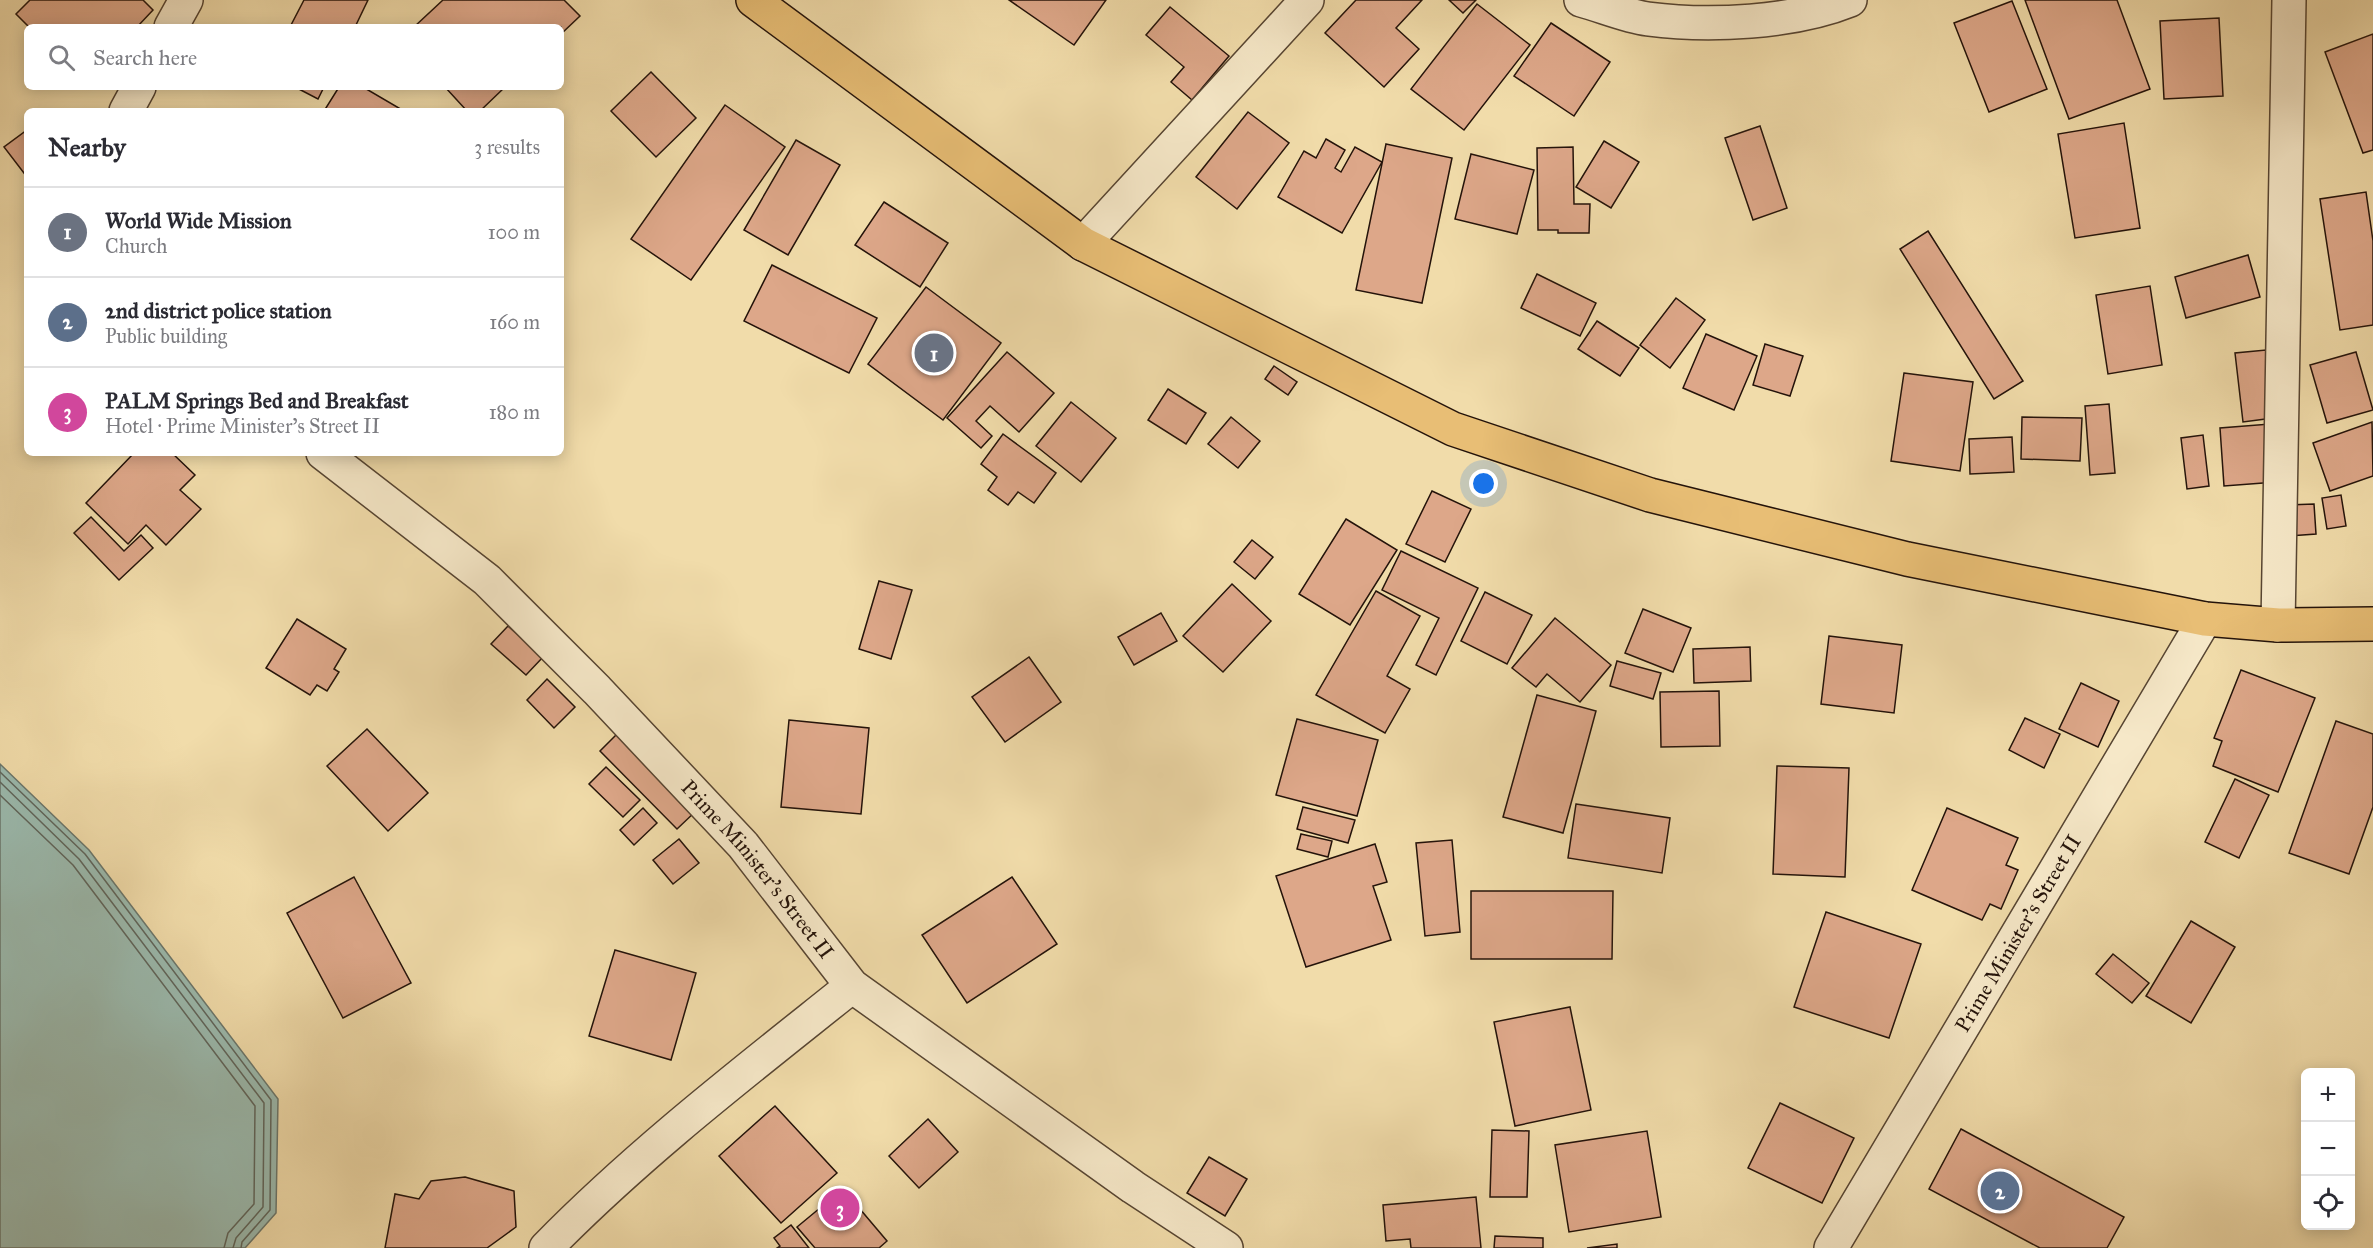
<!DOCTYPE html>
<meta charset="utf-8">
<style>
:root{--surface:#fff;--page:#f7f7f7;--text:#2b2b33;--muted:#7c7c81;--line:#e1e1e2;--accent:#0b8043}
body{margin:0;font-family:"IM FELL Great Primer",serif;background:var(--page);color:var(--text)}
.controls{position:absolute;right:18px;bottom:18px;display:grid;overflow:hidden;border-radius:9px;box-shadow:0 3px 15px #0003}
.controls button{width:54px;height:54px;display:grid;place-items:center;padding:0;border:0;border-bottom:2px solid var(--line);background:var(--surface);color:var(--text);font:30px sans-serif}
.you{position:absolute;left:1484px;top:484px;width:21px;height:21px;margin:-15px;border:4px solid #fff;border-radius:50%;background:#1a73e8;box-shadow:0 0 0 9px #1a73e833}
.badge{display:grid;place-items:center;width:39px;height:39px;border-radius:50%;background:var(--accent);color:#fff;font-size:20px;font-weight:700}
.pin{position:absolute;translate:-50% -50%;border:3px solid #fff;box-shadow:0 2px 6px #0006}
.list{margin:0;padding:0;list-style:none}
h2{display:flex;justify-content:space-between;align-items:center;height:78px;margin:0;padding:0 24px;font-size:26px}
h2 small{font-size:20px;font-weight:400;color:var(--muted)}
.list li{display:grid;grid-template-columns:39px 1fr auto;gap:18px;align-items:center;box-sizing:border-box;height:90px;padding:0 24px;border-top:2px solid var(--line)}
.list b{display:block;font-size:22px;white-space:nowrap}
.list p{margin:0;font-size:20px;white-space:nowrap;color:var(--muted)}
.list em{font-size:20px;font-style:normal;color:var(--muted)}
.icon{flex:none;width:33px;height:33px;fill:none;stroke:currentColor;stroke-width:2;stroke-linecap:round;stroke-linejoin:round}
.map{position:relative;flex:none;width:2373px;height:1248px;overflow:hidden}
.search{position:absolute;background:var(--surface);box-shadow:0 3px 15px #0003;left:24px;top:24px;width:540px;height:66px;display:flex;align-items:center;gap:15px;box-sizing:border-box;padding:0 21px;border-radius:9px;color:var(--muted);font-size:22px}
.panel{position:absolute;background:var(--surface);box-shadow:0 3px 15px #0003;left:24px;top:108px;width:540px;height:348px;border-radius:9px}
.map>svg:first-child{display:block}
.water{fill:#9bbaae;stroke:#6b776c;stroke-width:1.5}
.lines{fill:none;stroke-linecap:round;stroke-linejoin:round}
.shore{stroke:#60665c;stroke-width:1.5}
.building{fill:#dda789;stroke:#24130a;stroke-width:1.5}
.street-casing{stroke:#574532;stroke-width:36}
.highway-casing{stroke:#24130a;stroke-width:36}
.street{stroke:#f6e8c8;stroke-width:33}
.highway{stroke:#e8be75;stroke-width:33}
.labels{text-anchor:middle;stroke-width:4.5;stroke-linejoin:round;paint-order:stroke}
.street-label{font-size:21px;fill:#24130a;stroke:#f6e8c8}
</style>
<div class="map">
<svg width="2373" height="1248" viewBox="0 0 2373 1248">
<rect width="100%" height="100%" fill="#f1dcaa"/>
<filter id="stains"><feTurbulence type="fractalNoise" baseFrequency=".00333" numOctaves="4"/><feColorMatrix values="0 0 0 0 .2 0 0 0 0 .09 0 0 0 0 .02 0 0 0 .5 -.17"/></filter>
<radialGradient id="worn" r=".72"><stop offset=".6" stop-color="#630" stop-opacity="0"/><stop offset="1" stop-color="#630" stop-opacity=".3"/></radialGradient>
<!-- water -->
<polygon class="water" points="0,764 89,850 278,1099 276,1213 245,1248 0,1248"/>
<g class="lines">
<!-- shore -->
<g class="shore">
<polyline points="0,772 85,854 271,1100 270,1210 242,1242 241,1248"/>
<polyline points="0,782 79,859 264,1103 263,1207 236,1238 233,1248"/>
<polyline points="0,795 73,865 255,1106 254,1204 228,1233 224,1248"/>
</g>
</g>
<!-- building -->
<g class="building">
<polygon points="30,0 143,0 153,10 137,27 29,27 16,14"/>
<polygon points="304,0 368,0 355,27 290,27"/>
<polygon points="443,0 564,0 580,16 561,34 561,27 414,27"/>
<polygon points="1009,0 1106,0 1074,45"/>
<polygon points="1356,0 1422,0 1396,28 1419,49 1384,87 1325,33"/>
<polygon points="1449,0 1476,0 1463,13"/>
<polygon points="2025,0 2117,0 2150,89 2069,119"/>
<polygon points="2012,1 2047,89 1989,112 1954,23"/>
<polygon points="1477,4 1530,45 1464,130 1411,89"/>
<polygon points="1170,7 1229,56 1192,100 1171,82 1184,67 1146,35"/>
<polygon points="2219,18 2223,96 2164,99 2160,21"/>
<polygon points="1551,23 1610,62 1574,116 1514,76"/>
<polygon points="2373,34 2373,150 2363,153 2325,52"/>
<polygon points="651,72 696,118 656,157 611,111"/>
<polygon points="295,87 324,87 318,99"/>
<polygon points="339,87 363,87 404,111 324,111"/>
<polygon points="445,87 505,87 480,111 467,111"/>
<polygon points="725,105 785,147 691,280 631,239"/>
<polygon points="1248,112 1289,143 1237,209 1196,177"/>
<polygon points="2124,123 2140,228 2075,238 2058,134"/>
<polygon points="1760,126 1787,208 1753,220 1725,138"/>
<polygon points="27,130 27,177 4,147"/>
<polygon points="1326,139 1345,150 1335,168 1341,172 1355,147 1382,162 1342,233 1278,197 1304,151 1316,158"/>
<polygon points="796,140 840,165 788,255 744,230"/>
<polygon points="1604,141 1639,162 1611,208 1576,187"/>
<polygon points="1386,144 1452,158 1422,303 1356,290"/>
<polygon points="1573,147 1574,204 1590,204 1589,233 1558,233 1558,230 1538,230 1537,148"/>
<polygon points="1471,154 1534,170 1517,234 1455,219"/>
<polygon points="2366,192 2373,241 2373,325 2340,330 2320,199"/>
<polygon points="884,202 948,243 920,287 855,245"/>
<polygon points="1928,231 2023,381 1994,399 1900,249"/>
<polygon points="2248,255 2260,297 2186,318 2175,277"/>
<polygon points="772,265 877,318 849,373 744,321"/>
<polygon points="1537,274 1596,303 1580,336 1521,308"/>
<polygon points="2150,286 2162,365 2108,374 2096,295"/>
<polygon points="926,287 1001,343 943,420 868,364"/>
<polygon points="1676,298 1705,320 1670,368 1640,345"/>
<polygon points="1597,321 1639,348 1620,376 1578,349"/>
<polygon points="1706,334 1757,356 1734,410 1683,388"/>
<polygon points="1765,344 1803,356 1790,396 1753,385"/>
<polygon points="2266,350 2273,418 2243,422 2235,353"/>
<polygon points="1007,352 1054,393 1019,432 990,406 976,421 992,436 981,448 947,418"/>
<polygon points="2356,352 2373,410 2327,423 2310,365"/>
<polygon points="1274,366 1297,382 1288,395 1265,379"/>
<polygon points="1904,373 1973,382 1960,471 1891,461"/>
<polygon points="1168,389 1206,413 1186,444 1148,420"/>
<polygon points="1071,402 1116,438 1081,482 1036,446"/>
<polygon points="2109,404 2115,473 2090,475 2085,406"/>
<polygon points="1231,417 1260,441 1238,468 1208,444"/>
<polygon points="2022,417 2082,418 2080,461 2021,459"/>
<polygon points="2372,422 2373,476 2330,491 2313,443"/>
<polygon points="2270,424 2276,482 2224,486 2220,428"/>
<polygon points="1003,434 1056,473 1034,503 1018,492 1008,505 988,490 997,477 981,464"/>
<polygon points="2203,435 2209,486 2187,489 2181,438"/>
<polygon points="2012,437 2014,472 1970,474 1969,439"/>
<polygon points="134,453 172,453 195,475 180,490 201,509 166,545 146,525 128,544 86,503"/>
<polygon points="1432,491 1471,509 1445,562 1406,544"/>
<polygon points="2341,495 2346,526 2327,529 2322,498"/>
<polygon points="2314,504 2316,534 2289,536 2287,505"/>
<polygon points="91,517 124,551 141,535 153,548 119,580 74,533"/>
<polygon points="1346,519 1397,550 1350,625 1299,594"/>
<polygon points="1252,540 1273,557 1255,579 1234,562"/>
<polygon points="1401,551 1478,588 1436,675 1416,665 1439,618 1382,590"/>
<polygon points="879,581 912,590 891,659 859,649"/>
<polygon points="1232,584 1271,621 1223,672 1183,636"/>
<polygon points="1376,591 1420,616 1387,676 1410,689 1385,733 1316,695"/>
<polygon points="1485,592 1532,615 1507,664 1461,641"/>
<polygon points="1643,609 1691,628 1673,672 1625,653"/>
<polygon points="1161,613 1177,641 1134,665 1118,637"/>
<polygon points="1555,618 1611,665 1580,702 1547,674 1536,687 1512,668"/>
<polygon points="297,619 346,649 334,669 339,672 327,691 317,685 310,695 266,668"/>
<polygon points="508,626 543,657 526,675 491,644"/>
<polygon points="1829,636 1902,645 1894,713 1821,704"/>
<polygon points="1750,647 1751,681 1694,683 1693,649"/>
<polygon points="1029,657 1061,702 1005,742 972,697"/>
<polygon points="1617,661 1661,673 1653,699 1610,686"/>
<polygon points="2241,670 2315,698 2278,792 2213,766 2222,741 2214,738"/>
<polygon points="547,679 575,707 554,728 527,700"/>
<polygon points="2081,683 2119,701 2098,747 2059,729"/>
<polygon points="1719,691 1720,746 1661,747 1660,692"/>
<polygon points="1537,695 1596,711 1563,833 1503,817"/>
<polygon points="2025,718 2060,734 2044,768 2009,750"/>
<polygon points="1297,719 1378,740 1357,816 1276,795"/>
<polygon points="789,720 869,728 861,814 781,807"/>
<polygon points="2336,721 2373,734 2373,807 2349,874 2289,853"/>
<polygon points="367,729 428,793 388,831 327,766"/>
<polygon points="620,731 697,810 677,829 600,751"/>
<polygon points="1777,766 1849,768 1845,877 1773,874"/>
<polygon points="606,767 640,800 623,817 589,784"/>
<polygon points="2235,779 2269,795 2239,858 2205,842"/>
<polygon points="1576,804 1670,818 1662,873 1568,858"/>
<polygon points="1303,807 1355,820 1348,843 1297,829"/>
<polygon points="643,808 657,823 634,845 620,830"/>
<polygon points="1947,808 2018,838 2006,865 2018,870 2001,909 1990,904 1982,920 1912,890"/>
<polygon points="1301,834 1332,841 1328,857 1297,849"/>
<polygon points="679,839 699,863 673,884 653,860"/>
<polygon points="1452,840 1460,932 1425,936 1416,843"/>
<polygon points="1375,844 1387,882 1373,886 1391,940 1306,967 1276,876"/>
<polygon points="354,877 411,983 343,1018 287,913"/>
<polygon points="1012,877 1057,944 967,1003 922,935"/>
<polygon points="1471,891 1613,891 1612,959 1471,959"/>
<polygon points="1826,912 1921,944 1889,1038 1794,1007"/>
<polygon points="2191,921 2235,947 2191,1023 2146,996"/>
<polygon points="615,950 696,973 671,1060 589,1036"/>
<polygon points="2113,954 2149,983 2132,1003 2096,974"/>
<polygon points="1570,1007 1591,1110 1515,1126 1494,1022"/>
<polygon points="1780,1103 1854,1138 1822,1203 1748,1168"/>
<polygon points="775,1106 837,1173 781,1223 719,1156"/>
<polygon points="928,1119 958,1152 919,1188 889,1156"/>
<polygon points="1961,1129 2124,1217 2107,1248 2040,1248 1929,1189"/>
<polygon points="1492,1130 1529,1131 1527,1197 1490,1197"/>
<polygon points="1647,1131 1661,1217 1569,1232 1555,1145"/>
<polygon points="1209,1157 1247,1179 1225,1216 1187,1193"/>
<polygon points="465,1177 514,1191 516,1227 487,1248 385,1248 395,1194 419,1199 431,1181"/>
<polygon points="843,1189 887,1241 879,1248 815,1248 797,1227"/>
<polygon points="1476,1197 1481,1248 1411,1248 1410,1239 1386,1241 1383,1205"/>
<polygon points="791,1225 809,1248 777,1248 780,1246 774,1238"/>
<polygon points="1495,1236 1543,1238 1543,1248 1494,1248"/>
<polygon points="1617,1244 1617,1248 1587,1248"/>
</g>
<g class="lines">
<defs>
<g id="street">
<path d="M1581 0C1603 6 1626 16 1648 19 1709 27 1793 23 1850 0"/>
<polyline points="171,27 186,0"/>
<polyline points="126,111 139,87"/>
<polyline points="1083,244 1307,0"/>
<path id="s1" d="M323 453 487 580 597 690 743 845 852 986 1133 1187 1226 1248"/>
<polyline points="2278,625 2289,0"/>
<path d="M546 1248C640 1152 747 1070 852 986"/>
<path id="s2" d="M1831 1248 2205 619"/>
</g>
<polyline id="highway" points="753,0 1083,244 1453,429 1650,495 1907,559 2205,619 2278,625 2373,624"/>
</defs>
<!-- street casing -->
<use href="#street" class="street-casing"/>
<!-- highway casing -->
<use href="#highway" class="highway-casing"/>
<!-- street -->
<use href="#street" class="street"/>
<!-- highway -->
<use href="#highway" class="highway"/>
</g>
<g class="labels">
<!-- street labels -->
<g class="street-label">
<text dy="7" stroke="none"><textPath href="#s1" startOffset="604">Prime Minister's Street II</textPath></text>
<text dy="7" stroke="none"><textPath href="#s2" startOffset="366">Prime Minister's Street II</textPath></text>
</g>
</g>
<rect width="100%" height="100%" filter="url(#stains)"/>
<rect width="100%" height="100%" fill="url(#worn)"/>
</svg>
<div class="controls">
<button>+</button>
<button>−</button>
<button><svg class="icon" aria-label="locate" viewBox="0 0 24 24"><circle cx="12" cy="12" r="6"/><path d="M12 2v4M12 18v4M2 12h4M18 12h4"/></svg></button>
</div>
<div class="you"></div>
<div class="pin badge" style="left:934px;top:353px;background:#6b7280">1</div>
<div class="pin badge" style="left:2000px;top:1191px;background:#5c6f8a">2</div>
<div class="pin badge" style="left:840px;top:1208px;background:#d1479c">3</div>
<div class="search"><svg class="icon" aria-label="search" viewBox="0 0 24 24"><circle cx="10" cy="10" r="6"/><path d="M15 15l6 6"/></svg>Search here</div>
<section class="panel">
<h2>Nearby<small>3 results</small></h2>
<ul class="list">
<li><span class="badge" style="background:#6b7280">1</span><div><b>World Wide Mission</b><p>Church</p></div><em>100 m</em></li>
<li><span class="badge" style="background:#5c6f8a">2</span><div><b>2nd district police station</b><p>Public building</p></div><em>160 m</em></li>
<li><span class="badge" style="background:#d1479c">3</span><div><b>PALM Springs Bed and Breakfast</b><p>Hotel · Prime Minister's Street II</p></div><em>180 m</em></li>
</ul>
</section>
</div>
